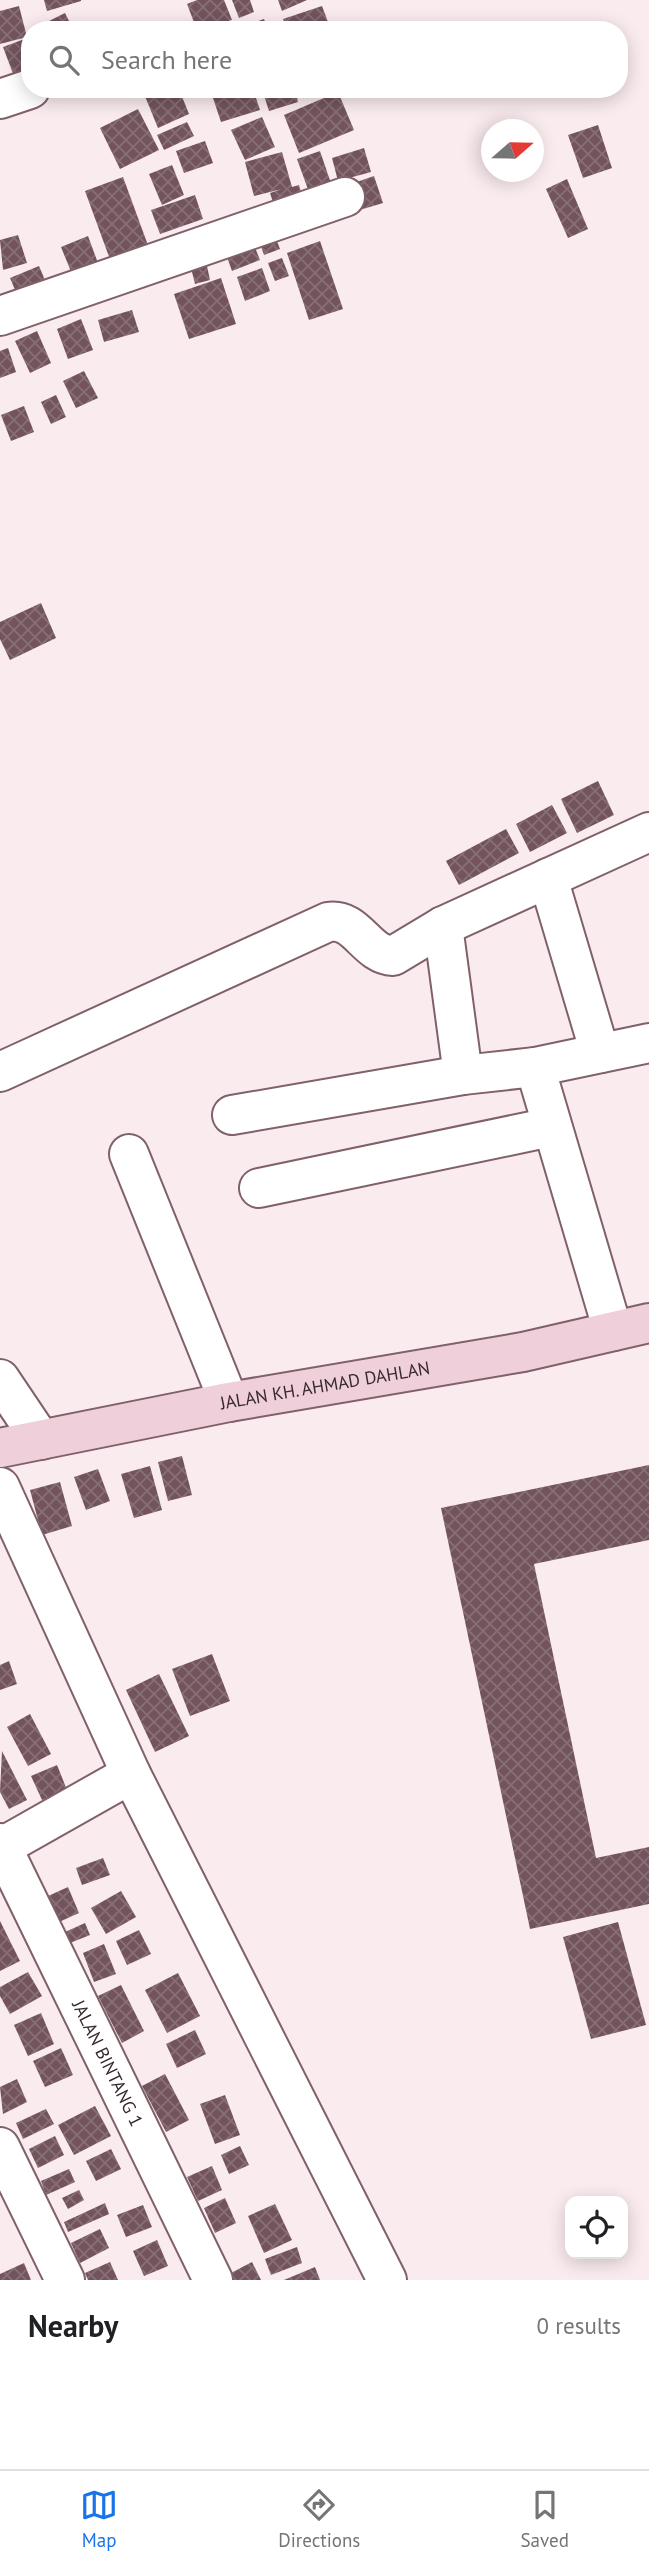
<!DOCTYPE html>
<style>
:root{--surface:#fff;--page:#f2f2f2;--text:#202124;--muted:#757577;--line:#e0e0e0;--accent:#1a73e8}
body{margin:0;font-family:"PT Sans",sans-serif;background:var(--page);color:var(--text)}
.controls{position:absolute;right:21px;bottom:21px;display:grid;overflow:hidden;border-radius:14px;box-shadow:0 4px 18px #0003}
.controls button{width:63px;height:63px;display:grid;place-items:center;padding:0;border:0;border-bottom:2px solid var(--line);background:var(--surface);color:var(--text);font:35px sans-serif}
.compass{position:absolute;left:481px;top:119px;width:63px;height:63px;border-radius:50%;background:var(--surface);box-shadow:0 4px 18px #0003;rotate:70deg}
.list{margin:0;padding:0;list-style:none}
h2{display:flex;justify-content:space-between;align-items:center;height:91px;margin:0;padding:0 28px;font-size:30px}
h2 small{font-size:23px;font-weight:400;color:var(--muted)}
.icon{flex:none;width:38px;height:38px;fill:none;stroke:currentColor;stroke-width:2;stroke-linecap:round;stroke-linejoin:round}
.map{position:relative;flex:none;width:649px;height:2280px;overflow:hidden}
.search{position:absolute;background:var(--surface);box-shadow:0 4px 18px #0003;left:21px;right:21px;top:21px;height:77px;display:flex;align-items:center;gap:18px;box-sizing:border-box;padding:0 24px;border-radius:28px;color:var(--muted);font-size:26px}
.sheet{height:189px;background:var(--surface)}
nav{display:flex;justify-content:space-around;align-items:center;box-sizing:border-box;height:98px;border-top:2px solid var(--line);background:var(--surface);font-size:19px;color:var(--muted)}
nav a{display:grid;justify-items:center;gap:4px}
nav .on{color:var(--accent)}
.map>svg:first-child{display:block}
.building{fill:url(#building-cross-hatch)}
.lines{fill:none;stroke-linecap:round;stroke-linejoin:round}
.street-casing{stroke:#806069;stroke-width:42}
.secondary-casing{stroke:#806069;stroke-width:42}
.street{stroke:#fff;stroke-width:38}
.secondary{stroke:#eecfda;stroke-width:38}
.labels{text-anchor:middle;stroke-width:7;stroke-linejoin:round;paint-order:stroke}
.street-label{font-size:18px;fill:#37292d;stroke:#fcfcfc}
</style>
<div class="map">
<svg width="649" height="2280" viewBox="0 0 649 2280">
<defs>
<pattern id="building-cross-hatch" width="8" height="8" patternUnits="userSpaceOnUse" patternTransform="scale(1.75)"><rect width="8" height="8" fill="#73545d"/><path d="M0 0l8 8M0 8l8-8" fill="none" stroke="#876f76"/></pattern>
</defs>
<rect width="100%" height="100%" fill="#faebee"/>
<!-- building -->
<g class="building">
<polygon points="44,0 81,0 81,1 47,11"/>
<polygon points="197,0 224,0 232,20 197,30 187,4"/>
<polygon points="232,0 250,0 254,12 239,18"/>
<polygon points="278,0 307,0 282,11"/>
<polygon points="19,6 27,37 0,44 0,11"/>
<polygon points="322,6 331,30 287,30 283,19"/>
<polygon points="65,13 73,29 53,30 49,21"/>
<polygon points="264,19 268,30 236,30 236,29"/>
<polygon points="30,37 30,83 18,87 3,47"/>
<polygon points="142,89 179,89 189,114 158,128"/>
<polygon points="210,89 253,89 260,110 221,122"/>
<polygon points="262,89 295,89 298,102 269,111"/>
<polygon points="338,92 354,130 299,153 284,115"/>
<polygon points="138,109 159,150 120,169 100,128"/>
<polygon points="262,117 275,147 245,160 231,130"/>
<polygon points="187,122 194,136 164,150 157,135"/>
<polygon points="598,125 612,168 583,178 568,135"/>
<polygon points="205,141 213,163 184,173 176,151"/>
<polygon points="364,148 371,172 338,181 332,158"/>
<polygon points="320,151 336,198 314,206 297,159"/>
<polygon points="282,152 292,187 299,185 306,210 278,218 270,193 282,189 254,196 245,162"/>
<polygon points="172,165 184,195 162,205 149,174"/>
<polygon points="374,176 383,203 353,212 345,186"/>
<polygon points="123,177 153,259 115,273 85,191"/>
<polygon points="567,179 588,229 568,238 546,189"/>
<polygon points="195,195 203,219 160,234 151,210"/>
<polygon points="271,226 280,249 264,255 256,232"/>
<polygon points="18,235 27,263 3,270 0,240"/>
<polygon points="250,235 260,260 232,271 223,246"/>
<polygon points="88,236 102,274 76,284 61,247"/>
<polygon points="320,241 343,309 309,320 287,253"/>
<polygon points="204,252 210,280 195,284 188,256"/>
<polygon points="282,258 289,276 275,281 268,263"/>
<polygon points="39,266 50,292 21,304 10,278"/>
<polygon points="262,268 270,291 245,301 237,277"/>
<polygon points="221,278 236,324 189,339 174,294"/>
<polygon points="132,310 139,332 104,342 98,320"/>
<polygon points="81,319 93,350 68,359 57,329"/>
<polygon points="37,331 51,363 30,373 15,341"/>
<polygon points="8,348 16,372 0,378 0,351"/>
<polygon points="84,371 98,398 76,408 63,381"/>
<polygon points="56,395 66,417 51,424 41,402"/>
<polygon points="24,406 34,432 11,441 1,415"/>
<polygon points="41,603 56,638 10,660 0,639 0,622"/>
<polygon points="598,781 614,815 577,833 561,799"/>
<polygon points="552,805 567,833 530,852 516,824"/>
<polygon points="506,829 519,853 459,885 446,861"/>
<polygon points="182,1456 192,1495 168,1501 158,1462"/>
<polygon points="649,1465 649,1540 534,1564 596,1858 649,1847 649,1904 530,1929 441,1508"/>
<polygon points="150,1466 162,1510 134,1518 121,1474"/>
<polygon points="98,1469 110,1501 86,1510 74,1477"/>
<polygon points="60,1482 72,1526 42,1535 30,1490"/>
<polygon points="212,1654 230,1701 190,1716 172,1669"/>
<polygon points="9,1661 17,1684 0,1690 0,1665"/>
<polygon points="159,1674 189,1736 155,1752 126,1690"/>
<polygon points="30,1714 51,1754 28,1766 7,1727"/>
<polygon points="2,1751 27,1800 9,1809 0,1792"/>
<polygon points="57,1765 67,1790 42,1800 31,1776"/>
<polygon points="103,1858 110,1875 82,1885 76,1868"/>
<polygon points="68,1887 79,1913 59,1922 48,1896"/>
<polygon points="121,1891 136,1917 106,1934 91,1908"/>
<polygon points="0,1921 20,1961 0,1971"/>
<polygon points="618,1922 646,2025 591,2039 563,1937"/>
<polygon points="85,1923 90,1935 70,1943 65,1932"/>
<polygon points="139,1930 151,1954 127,1965 116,1941"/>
<polygon points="104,1944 116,1974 94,1982 83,1953"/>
<polygon points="28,1972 42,1996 10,2014 0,1996 0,1987"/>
<polygon points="178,1973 200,2016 167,2033 145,1990"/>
<polygon points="121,1985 144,2031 122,2043 98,1996"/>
<polygon points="41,2013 54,2044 28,2056 14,2025"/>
<polygon points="195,2030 206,2054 177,2068 166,2044"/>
<polygon points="61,2048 73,2075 45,2087 33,2061"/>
<polygon points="165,2074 189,2120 166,2132 142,2086"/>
<polygon points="17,2079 27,2102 3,2114 0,2087"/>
<polygon points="225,2095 240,2135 215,2144 200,2104"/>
<polygon points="95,2106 111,2136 74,2155 58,2125"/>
<polygon points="46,2109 54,2124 23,2139 16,2123"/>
<polygon points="55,2136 64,2155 38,2168 29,2149"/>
<polygon points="240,2146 249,2165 229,2174 221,2155"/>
<polygon points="111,2149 121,2169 96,2181 86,2161"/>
<polygon points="212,2166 222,2190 198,2201 187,2177"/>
<polygon points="69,2169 75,2182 46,2195 41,2181"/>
<polygon points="79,2190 84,2200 68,2209 62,2198"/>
<polygon points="225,2198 236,2223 215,2233 204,2208"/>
<polygon points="105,2203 109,2214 68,2232 64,2222"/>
<polygon points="275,2204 292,2240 264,2253 248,2216"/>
<polygon points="143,2205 152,2227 126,2237 117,2215"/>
<polygon points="100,2229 109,2248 80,2263 71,2243"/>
<polygon points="157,2240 168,2266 144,2276 133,2251"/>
<polygon points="297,2247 302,2263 271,2275 265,2259"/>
<polygon points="110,2262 118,2280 88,2280 85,2273"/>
<polygon points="252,2262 261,2280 232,2280 229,2274"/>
<polygon points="24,2263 31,2280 0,2280 0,2274"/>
<polygon points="315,2267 320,2280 284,2280"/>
</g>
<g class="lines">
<defs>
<g id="street">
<polyline points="0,99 30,89"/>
<polyline points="0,316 345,197"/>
<polyline points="548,878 600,1053"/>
<polyline points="443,926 463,1075"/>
<path d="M0 1072 328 922C357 917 366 955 393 956L443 926 649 832"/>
<polyline points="232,1115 463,1075 535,1067"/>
<polyline points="129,1154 229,1402"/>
<polyline points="259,1188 551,1127"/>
<polyline points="613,1331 535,1067 649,1043"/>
<polyline points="0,1379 41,1440"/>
<polyline points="0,1487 131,1774 387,2280"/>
<path id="s1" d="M0 1843 213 2280"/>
<polyline points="0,1848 131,1774"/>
<polyline points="0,2147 65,2280"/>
</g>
<g id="secondary">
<path id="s2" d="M0 1448 229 1402 523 1352 649 1323"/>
</g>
</defs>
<!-- street casing -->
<use href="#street" class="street-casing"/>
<!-- secondary casing -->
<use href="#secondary" class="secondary-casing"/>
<!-- street -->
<use href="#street" class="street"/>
<!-- secondary -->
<use href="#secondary" class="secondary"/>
</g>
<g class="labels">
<!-- street labels -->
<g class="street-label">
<text dy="6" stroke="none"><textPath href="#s2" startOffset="331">JALAN KH. AHMAD DAHLAN</textPath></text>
<text dy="6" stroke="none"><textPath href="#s1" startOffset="245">JALAN BINTANG 1</textPath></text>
</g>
</g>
</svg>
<div class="controls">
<button><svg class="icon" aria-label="locate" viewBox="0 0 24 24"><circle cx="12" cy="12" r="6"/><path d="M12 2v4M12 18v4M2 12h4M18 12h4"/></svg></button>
</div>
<svg class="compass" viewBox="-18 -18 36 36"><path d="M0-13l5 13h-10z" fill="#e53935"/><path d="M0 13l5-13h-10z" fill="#757577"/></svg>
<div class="search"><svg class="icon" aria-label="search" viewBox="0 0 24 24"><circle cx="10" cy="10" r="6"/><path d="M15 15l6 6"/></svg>Search here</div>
</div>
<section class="sheet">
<h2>Nearby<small>0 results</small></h2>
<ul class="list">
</ul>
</section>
<nav>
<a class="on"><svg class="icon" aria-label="map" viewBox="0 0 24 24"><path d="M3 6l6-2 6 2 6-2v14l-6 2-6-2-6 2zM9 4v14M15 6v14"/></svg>Map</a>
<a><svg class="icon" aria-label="directions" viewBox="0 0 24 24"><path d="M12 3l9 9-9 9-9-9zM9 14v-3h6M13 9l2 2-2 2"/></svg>Directions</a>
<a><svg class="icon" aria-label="saved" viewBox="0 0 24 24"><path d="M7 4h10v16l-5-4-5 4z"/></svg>Saved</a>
</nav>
